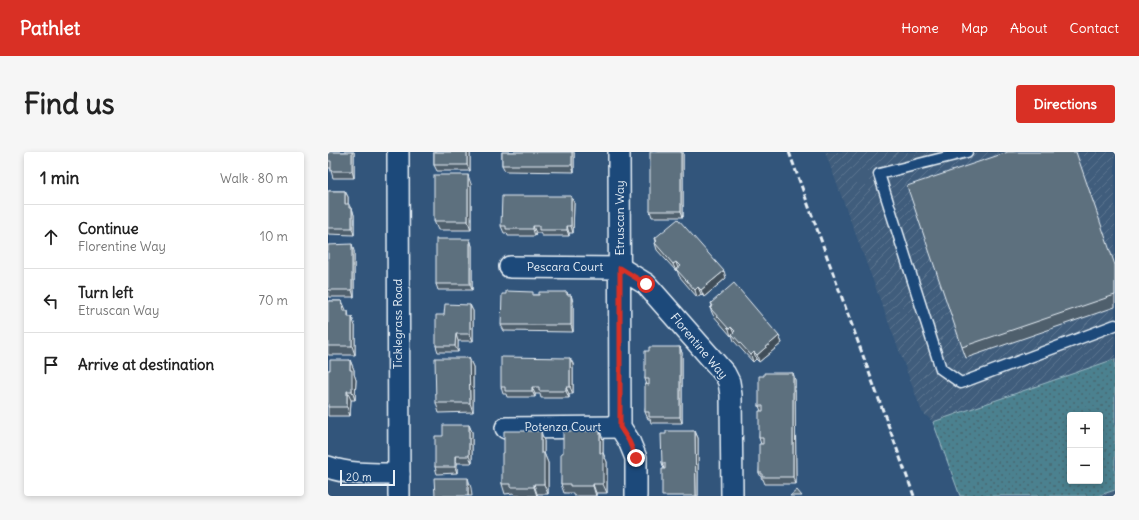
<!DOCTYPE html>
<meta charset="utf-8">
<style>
:root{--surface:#fff;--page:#f6f6f6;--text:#222;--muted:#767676;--line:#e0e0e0;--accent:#d93025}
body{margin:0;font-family:Delius,sans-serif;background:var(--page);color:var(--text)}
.controls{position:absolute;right:12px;bottom:12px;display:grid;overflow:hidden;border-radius:4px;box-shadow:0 2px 6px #0003}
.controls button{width:36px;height:36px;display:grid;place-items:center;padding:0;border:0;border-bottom:1px solid var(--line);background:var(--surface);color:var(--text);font:20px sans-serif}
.scale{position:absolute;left:12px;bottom:10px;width:55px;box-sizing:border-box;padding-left:4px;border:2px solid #e8f1f8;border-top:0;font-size:11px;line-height:14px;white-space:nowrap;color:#e8f1f8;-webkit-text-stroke:3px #1f4a7a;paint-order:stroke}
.stop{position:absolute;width:12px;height:12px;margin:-9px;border:3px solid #d93025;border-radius:50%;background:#fff}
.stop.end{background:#d93025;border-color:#fff;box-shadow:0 1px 4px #0008}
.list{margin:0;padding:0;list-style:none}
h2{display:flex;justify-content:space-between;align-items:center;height:52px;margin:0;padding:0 16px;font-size:17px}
h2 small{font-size:13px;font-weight:400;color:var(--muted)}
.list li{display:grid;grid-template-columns:26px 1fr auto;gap:12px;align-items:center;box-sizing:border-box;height:64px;padding:0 16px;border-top:1px solid var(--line)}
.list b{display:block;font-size:15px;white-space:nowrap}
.list p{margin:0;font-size:13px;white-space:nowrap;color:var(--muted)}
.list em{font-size:13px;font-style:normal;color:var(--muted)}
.icon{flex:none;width:22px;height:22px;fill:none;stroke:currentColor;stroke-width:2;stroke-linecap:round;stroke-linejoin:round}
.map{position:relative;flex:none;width:787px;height:344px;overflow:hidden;border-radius:4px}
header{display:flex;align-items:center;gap:24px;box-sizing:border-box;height:56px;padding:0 20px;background:var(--accent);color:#fff}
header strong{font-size:19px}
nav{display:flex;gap:22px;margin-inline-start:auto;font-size:14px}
.intro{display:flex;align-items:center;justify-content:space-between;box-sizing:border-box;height:96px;padding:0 24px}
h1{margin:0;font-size:28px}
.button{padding:10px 18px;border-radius:4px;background:var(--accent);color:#fff;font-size:14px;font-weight:700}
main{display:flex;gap:24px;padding:0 24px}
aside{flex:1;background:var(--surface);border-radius:4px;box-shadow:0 2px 6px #0003}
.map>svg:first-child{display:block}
.industrial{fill:url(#industrial-furrows);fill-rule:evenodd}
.grass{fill:url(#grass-dots);stroke:#9ab9c4;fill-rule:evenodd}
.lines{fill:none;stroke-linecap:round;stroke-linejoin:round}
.service-casing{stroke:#e8f1f8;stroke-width:13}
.minor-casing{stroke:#e8f1f8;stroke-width:24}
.service{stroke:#1f4a7a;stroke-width:10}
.minor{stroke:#1f4a7a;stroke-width:21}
.rail{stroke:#e8f1f8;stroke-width:3;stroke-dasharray:6 3;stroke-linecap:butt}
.wall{fill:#505f6c;stroke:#e8f1f8}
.shaded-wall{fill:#414e58;stroke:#e8f1f8}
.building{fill:#5d6f7e;stroke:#e8f1f8}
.route{stroke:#d93025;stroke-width:5}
.labels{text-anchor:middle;stroke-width:3;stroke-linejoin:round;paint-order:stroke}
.street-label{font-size:12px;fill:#e8f1f8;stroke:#1f4a7a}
</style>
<header>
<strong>Pathlet</strong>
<nav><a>Home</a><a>Map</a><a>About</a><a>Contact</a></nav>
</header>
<div class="intro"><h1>Find us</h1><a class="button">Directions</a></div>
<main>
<aside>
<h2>1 min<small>Walk · 80 m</small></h2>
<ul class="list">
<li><svg class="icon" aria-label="ahead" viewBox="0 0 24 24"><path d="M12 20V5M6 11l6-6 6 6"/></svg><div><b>Continue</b><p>Florentine Way</p></div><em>10 m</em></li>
<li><svg class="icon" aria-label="left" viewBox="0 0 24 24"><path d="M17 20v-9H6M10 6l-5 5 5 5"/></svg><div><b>Turn left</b><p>Etruscan Way</p></div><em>70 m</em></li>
<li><svg class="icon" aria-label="arrive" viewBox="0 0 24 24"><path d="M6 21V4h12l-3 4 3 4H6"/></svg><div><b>Arrive at destination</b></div></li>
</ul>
</aside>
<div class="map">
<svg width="787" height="344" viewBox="0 0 787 344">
<defs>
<pattern id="industrial-furrows" width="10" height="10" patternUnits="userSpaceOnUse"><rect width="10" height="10" fill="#3f5d7c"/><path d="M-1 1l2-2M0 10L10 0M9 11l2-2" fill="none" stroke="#5b758f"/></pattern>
<pattern id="grass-dots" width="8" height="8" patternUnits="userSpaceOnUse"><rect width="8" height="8" fill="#4c818f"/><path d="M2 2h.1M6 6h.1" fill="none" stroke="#496770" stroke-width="1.8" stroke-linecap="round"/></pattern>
</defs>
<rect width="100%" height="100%" fill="#32557b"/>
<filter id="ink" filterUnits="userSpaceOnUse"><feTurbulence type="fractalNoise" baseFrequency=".025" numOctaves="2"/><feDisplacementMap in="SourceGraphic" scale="8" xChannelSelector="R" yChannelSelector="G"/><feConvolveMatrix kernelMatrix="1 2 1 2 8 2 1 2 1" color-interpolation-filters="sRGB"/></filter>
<g filter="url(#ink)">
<!-- industrial -->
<path class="industrial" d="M497 0H787V344H632L605 270 594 260ZM742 263H772V329H742Z"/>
<!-- grass -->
<path class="grass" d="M787 207V338L769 344H632L605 270ZM742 263H772V329H742Z"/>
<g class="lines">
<defs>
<polyline id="service" points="639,0 551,22 613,217 633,231 787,173"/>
<g id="minor">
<polyline points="70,0 71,344"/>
<polyline points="291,0 292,275 301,289 308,306 308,344"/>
<polyline points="182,115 292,116 318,132 397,222 401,230 403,243 404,344"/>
<polyline points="178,276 292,275"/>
<path d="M0 315C22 323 47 322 71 322"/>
</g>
</defs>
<!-- service casing -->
<use href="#service" class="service-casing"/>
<!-- minor casing -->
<use href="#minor" class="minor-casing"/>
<!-- service -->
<use href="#service" class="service"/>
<!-- minor -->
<use href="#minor" class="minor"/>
<!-- rail -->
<polyline class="rail" points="461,0 586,344"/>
</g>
<!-- wall -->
<g class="wall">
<polygon points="0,0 26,0 26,26 5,26 3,19 3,16 0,16"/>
<polygon points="106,0 142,0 142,19 109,19 106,13"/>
<polygon points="174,0 246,0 246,20 177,19 174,13"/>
<polygon points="355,0 355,65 324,65 322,59"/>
<polygon points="143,32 143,78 110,78 106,69"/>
<polygon points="0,39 17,39 20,45 20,52 23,56 24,56 26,63 26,83 0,82"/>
<polygon points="246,51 245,81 241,81 241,84 214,84 212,81 208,81 207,84 180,84 179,81 176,81 173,74"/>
<polygon points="327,86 398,126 376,145 373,142 369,145 351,124 349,118 348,119 329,98 327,91 328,90"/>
<polygon points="142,87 144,94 144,138 110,138 108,132"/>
<polygon points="0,93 26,99 26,145 0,145"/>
<polygon points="787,112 787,155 638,206 634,195"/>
<polygon points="239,140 240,143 243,143 245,150 245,180 176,179 173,173 206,143 211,143"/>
<polygon points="0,149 14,149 18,159 20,159 21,165 27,174 27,203 0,203"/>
<polygon points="383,151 451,184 454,191 431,210 428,207 425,210 406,189 404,183 403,184 385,163 382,156 384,154"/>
<polygon points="142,153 145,159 145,189 130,189 130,200 110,200 108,194 116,163"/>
<polygon points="352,195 354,201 354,271 323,271 322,267 320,267 317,260 319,233 317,227 321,199"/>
<polygon points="141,206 145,215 145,260 111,261 108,251"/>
<polygon points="242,206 245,212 245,242 241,242 241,246 213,246 212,242 207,242 207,245 179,245 178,242 175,242 173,235"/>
<polygon points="22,208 26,218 26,222 28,228 27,248 23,248 22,264 0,264 0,218 2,218"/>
<polygon points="465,221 467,228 468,332 437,332 435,327 434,327 431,321 433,292 431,286 433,259 431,254 436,224"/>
<polygon points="141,273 144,280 144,311 129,311 129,321 109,322 107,315 115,284"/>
<polygon points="272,279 275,288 275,301 279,310 279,341 268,341 268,344 246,344 245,341 236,341 233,332 235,301"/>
<polygon points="367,279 370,286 370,344 336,317 334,311 338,282"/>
<polygon points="216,289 216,301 220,311 220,342 209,342 209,344 187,344 186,341 177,342 174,332 176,301"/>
</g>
<!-- shaded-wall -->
<g class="shaded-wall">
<polygon points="24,0 26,0 26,26 24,19"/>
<polygon points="139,0 142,0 142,19 139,13"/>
<polygon points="244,0 246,0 246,20 244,13"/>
<polygon points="353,0 355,0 355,65 353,59"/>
<polygon points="140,23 143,32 143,78 140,69"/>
<polygon points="17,39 20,45 20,58 17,52"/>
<polygon points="243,44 246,51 245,81 243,74"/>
<polygon points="24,56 26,63 26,83 24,76"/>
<polygon points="205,74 208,81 207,84 205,77"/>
<polygon points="239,74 241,81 241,84 239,78"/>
<polygon points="142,87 144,94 144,138 142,132"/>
<polygon points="24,92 26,99 26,145 24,138"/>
<polygon points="348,110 350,117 348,119 345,112"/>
<polygon points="396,119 398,126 376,145 373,138"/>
<polygon points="370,135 373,142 369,145 367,138"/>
<polygon points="243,143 245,150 245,180 243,173"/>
<polygon points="14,149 18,158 18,169 15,159"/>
<polygon points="142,153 145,159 145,189 142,182"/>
<polygon points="24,165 27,174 27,203 24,194"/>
<polygon points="403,175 406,182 404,182 404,183 403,184 401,177"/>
<polygon points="128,182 130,189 130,200 127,194"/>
<polygon points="451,184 454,191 431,210 429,203"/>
<polygon points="352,195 354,201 354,271 352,265"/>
<polygon points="426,200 428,207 425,210 423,203"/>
<polygon points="141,206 145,215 145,260 142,251"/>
<polygon points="242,206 245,212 245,242 242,235"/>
<polygon points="22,208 26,218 26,222 28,228 27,248 24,239 22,218"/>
<polygon points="465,221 467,228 468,332 465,325"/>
<polygon points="204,235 207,242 207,245 204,239"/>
<polygon points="238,235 241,242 241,246 238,239"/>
<polygon points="19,239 23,248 22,264 19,255"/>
<polygon points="141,273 144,280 144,311 141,304"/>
<polygon points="213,279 216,289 216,302 216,301 220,311 220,342 216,332 213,301"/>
<polygon points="272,279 275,288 275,302 275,301 279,310 279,341 275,332 272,301"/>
<polygon points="367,279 370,286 370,344 368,344"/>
<polygon points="127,304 129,311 129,321 127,315"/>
<polygon points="140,326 143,336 144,344 140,344"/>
<polygon points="206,332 209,342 209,344 206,335"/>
<polygon points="265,332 268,341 268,344 265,334"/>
</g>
<!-- building -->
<g class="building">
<polygon points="0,0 24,0 24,19 3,19 3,9 0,9"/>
<rect x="106" y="0" width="33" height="13"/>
<rect x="174" y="0" width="70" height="13"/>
<rect x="322" y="0" width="31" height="59"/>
<polygon points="680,0 748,0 787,113 787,143 634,195 579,34"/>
<rect x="106" y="23" width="34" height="46"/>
<polygon points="0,39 17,39 17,52 21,52 21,56 24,56 24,76 0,76"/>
<polygon points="174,44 243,44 243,74 239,74 239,78 211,78 211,74 205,74 205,77 178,77 178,74 173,74"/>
<polygon points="350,67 396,119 373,138 370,135 367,138 348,117 352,114 348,110 345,112 327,91 329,89 327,86"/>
<rect x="108" y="87" width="34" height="45"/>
<polygon points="24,92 24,138 0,138 0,93"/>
<polygon points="406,131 451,184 429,203 426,200 423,203 404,182 407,179 403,175 401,177 382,156 385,154 383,151"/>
<polygon points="178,139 205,140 205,143 211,143 211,140 239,140 239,143 243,143 243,173 173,173 174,142 178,142"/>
<polygon points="0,149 14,149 15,159 20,159 20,165 24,165 24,194 0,194"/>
<polygon points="117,152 142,153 142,182 128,182 127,194 108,194 108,163 116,163"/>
<polygon points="321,195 352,195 352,265 321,265 321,260 317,260 317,232 321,233 321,227 317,227 317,199 321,199"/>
<polygon points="173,205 242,206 242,235 238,235 238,239 211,239 211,235 204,235 204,239 177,239 177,235 173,235"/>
<polygon points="107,206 141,206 142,251 108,251"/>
<polygon points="2,208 22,208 22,218 24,218 24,239 19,239 19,255 0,255 0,218 2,218"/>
<polygon points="436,221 465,221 465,325 434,325 434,321 431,321 431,292 435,292 435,286 431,286 431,259 435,259 435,254 431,254 431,224 436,224"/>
<polygon points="115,273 141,273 141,304 127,304 127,315 107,315 107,284 115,284"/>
<polygon points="176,279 213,279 213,301 216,301 216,332 206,332 206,335 183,335 183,332 174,332 174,301 176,301"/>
<polygon points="235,279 272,279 272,301 275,301 275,332 265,332 265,334 242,334 242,332 233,332 233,301 235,301"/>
<polygon points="338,279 367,279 368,344 334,344 334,317 337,317 337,311 334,311 333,282 338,282"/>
<polygon points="106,326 140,326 140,344 107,344"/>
<polygon points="469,338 474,344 462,344"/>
</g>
</g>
<g class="lines" filter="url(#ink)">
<!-- route -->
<polyline class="route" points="308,306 301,289 292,275 292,116 318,132"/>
</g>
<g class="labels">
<!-- street labels -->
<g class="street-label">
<text transform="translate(292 66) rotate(-90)" y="4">Etruscan Way</text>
<text x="237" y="119">Pescara Court</text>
<text transform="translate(70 172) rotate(-90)" y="4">Ticklegrass Road</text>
<text transform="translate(371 194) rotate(50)" y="4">Florentine Way</text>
<text x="235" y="279">Potenza Court</text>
</g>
</g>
</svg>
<div class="controls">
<button>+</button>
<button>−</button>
</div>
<div class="scale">20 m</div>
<div class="stop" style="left:318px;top:132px"></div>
<div class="stop end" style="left:308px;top:306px"></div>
</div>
</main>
